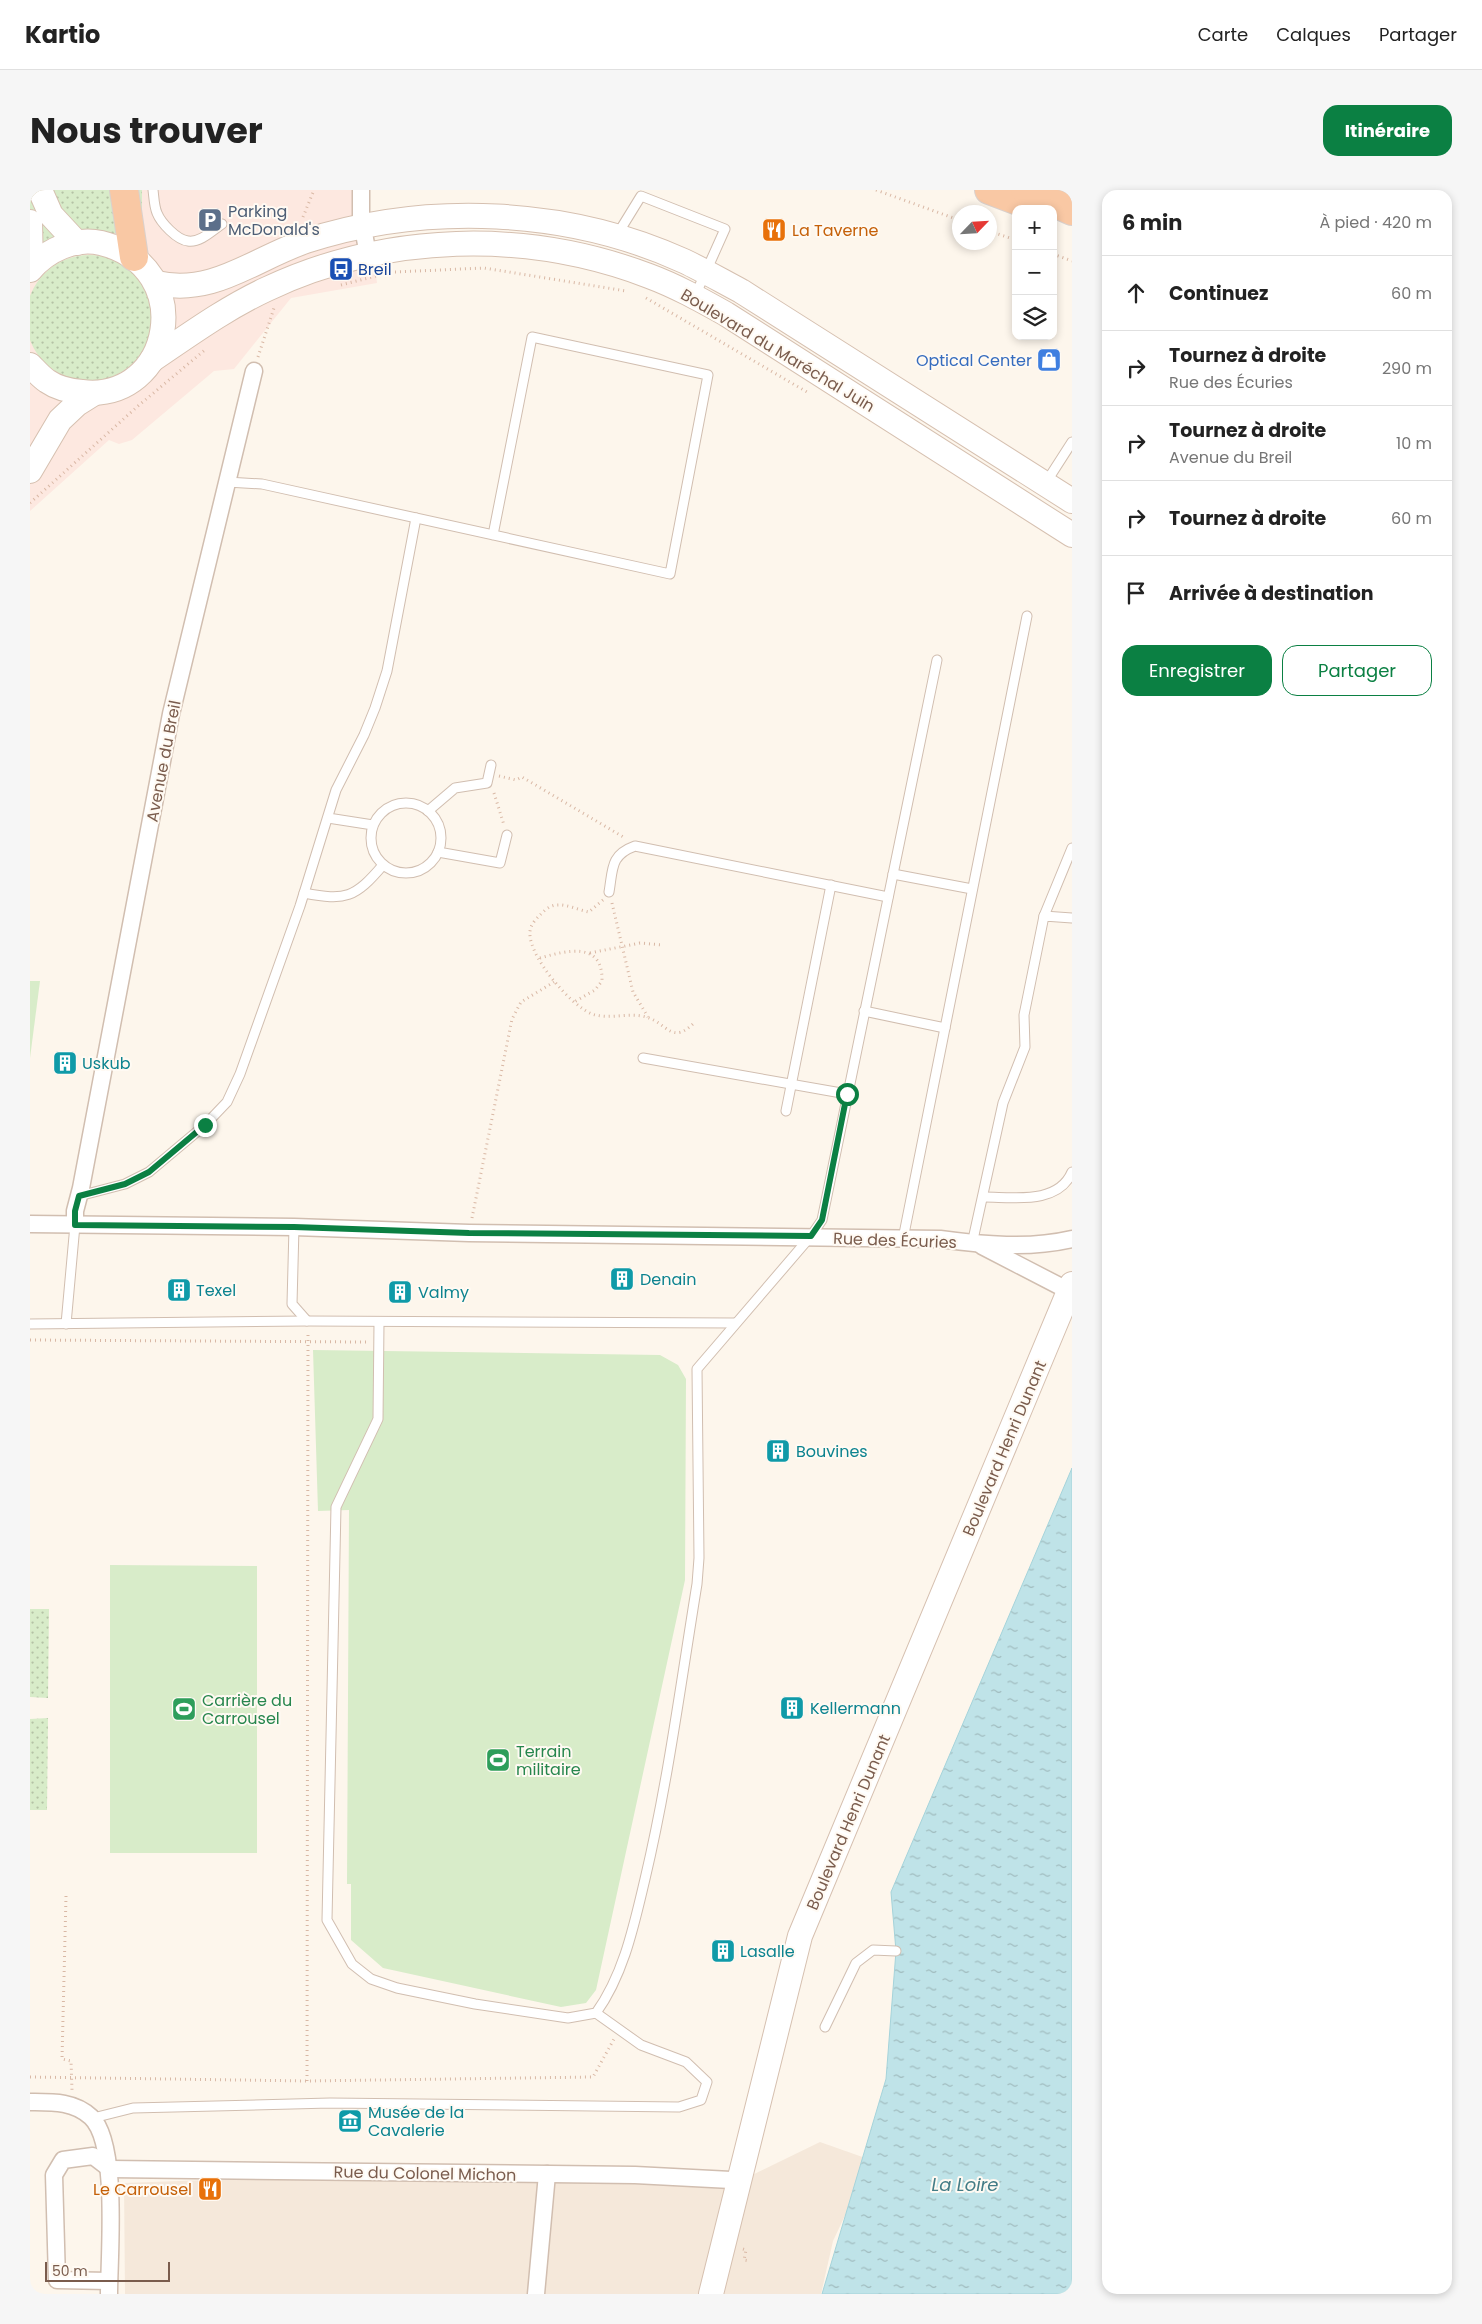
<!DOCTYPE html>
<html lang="fr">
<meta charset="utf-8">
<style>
:root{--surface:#fff;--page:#f6f6f6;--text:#222;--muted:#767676;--line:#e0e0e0;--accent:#0b8043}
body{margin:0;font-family:Poppins,sans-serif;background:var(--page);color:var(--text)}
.controls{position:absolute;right:15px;top:15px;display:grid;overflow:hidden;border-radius:10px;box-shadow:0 2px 8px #0003}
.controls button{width:45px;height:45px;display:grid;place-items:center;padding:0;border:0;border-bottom:1px solid var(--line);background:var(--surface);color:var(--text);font:25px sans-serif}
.compass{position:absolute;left:922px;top:15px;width:45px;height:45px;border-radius:50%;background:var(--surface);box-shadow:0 2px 8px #0003;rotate:65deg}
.scale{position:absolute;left:15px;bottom:12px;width:125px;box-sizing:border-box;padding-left:5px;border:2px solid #7a5c4d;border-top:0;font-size:14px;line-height:18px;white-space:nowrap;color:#7a5c4d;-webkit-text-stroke:4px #fffaf3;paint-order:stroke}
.stop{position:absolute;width:15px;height:15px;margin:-11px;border:4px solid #0b8043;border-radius:50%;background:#fff}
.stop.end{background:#0b8043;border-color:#fff;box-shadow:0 1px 5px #0008}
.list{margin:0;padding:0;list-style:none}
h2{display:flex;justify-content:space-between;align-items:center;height:65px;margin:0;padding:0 20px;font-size:21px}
h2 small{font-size:16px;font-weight:400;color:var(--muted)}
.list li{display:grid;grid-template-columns:32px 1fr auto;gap:15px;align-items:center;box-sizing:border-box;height:75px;padding:0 20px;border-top:1px solid var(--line)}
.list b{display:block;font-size:19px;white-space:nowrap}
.list p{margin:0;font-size:16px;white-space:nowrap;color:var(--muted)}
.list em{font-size:16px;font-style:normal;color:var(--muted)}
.actions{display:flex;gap:10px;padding:15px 20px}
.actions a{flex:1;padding:11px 0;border:1px solid var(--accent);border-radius:15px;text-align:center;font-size:18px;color:var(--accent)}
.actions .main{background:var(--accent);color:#fff}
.icon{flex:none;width:28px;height:28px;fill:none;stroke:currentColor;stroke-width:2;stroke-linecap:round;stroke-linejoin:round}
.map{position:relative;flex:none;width:1042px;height:2104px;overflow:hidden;border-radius:15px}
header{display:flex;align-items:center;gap:30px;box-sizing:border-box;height:70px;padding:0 25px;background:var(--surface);border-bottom:1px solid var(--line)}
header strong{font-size:24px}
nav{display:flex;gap:28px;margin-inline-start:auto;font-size:18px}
.intro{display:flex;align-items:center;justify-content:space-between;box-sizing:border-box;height:120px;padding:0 30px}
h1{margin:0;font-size:35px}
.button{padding:12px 22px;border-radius:15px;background:var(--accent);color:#fff;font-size:18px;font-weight:700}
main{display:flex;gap:30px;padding:0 30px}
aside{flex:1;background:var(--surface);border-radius:15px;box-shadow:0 2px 8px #0003}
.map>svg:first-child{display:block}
.residential{fill:#f5e8da}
.commercial{fill:#fde8e0}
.grass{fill:url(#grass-dots)}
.park{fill:#d8ecc9}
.water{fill:url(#water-ripples);stroke:#a5d3da}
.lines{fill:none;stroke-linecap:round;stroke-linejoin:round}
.service-casing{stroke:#d1beb0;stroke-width:11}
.minor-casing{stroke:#d1beb0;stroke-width:19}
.secondary-casing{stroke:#d6c0b0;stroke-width:26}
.trunk-casing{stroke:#dad1cd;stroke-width:30}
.path{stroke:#d9b8a5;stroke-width:3;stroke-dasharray:1 4;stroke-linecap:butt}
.service{stroke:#fff;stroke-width:9}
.minor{stroke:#fff;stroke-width:16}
.secondary{stroke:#fff;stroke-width:24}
.trunk{stroke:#f9c8a4;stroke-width:28}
.route{stroke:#0b8043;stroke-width:6}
.labels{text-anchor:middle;stroke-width:4;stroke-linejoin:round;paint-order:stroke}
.service-label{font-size:16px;fill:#4e5e75;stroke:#fffaf3;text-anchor:start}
.food-label{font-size:16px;fill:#c56008;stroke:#fffaf3;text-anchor:start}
.transit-label{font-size:16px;fill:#164399;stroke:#fffaf3;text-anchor:start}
.street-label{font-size:16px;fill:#7a5c4d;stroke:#fffaf3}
.shop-label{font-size:16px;fill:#366cbe;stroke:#fffaf3;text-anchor:end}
.culture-label{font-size:16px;fill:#0d838f;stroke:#fffaf3;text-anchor:start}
.leisure-label{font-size:16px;fill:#27864d;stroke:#fffaf3;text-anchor:start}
.water-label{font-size:18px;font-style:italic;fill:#437c86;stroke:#fffaf3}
</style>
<header>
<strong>Kartio</strong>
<nav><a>Carte</a><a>Calques</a><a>Partager</a></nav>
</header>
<div class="intro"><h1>Nous trouver</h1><a class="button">Itinéraire</a></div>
<main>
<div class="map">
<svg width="1042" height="2104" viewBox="0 0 1042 2104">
<defs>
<pattern id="grass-dots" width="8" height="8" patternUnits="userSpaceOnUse" patternTransform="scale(1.25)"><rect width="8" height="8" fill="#d8ecc9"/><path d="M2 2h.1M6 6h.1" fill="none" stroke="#b4c2a5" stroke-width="1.8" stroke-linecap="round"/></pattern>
<pattern id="water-ripples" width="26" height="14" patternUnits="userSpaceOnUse" patternTransform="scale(1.25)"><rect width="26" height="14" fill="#bfe3e8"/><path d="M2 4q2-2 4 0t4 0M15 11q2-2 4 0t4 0" fill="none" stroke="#a0bbbe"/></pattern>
</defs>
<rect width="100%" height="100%" fill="#fdf6ec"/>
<!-- residential -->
<polygon class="residential" points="790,1952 841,1970 803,2051 791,2104 95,2104 94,1993 559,1976 714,1989"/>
<!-- commercial -->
<polygon class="commercial" points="112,0 335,0 347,93 261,108 204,179 184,181 102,250 89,254 79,250 0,321 0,63 112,29"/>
<!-- grass -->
<g class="grass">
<polygon points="0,0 112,0 112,28 86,43 0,63"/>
<circle cx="59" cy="128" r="63"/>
<polygon points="0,1419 19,1419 18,1508 0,1507"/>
<polygon points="18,1528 17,1620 0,1620 0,1529"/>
</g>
<!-- park -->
<g class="park">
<polygon points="0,791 10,791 0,868"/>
<polygon points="283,1160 630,1165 648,1175 656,1189 655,1390 566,1800 556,1813 531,1817 353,1778 321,1750 321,1694 317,1694 319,1320 288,1321"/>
<polygon points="80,1375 227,1376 227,1663 80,1663"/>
</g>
<!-- water -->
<polygon class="water" points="1042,1278 1042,2104 792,2104 856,1889 866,1761 861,1702"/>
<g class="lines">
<defs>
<g id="service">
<path d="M123 0C124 7 124 16 127 23 131 33 147 50 158 51 170 53 183 40 192 34"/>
<polyline points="587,45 611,6 695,39 665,106"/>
<polyline points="197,292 232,294 640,384 678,185 502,147 463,345"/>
<polyline points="1015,294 1042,252"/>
<circle cx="376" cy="648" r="35"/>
<polyline points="398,621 425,598 457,593 461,575"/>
<polyline points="298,628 343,635"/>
<polyline points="408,662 470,673 477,645"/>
<polyline points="863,684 942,699"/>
<path d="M579 702C583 679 580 665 605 656L858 707"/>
<path d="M274 703C316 711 325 708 353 675"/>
<polyline points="1014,726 1042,658"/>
<polyline points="834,821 915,838"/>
<polyline points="613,868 817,904"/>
<polyline points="756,921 801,695"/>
<polyline points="49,1006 95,994 119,982 175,935 197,912 210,884 270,716 306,600 334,545 345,518 357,481 386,328"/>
<path d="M954 1007C983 1007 1028 1015 1042 982"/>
<polyline points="264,1037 262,1114 277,1131"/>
<polyline points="873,1049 997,426"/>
<polyline points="942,1054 973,913 995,857 994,825 1014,726 1042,728"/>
<path d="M349 1133 348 1229 306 1317 297 1730 322 1774 341 1789 367 1798 445 1814 538 1828 566 1823C594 1784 604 1735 615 1689 638 1592 651 1492 667 1394L669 1368 667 1179 781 1046 792 1030 907 470"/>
<polyline points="0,1134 277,1131 705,1133"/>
<polyline points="36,1134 45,1035"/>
<polyline points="795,1837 826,1773 843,1760 866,1761"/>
<polyline points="63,1928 103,1918 300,1913 649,1917 671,1910 677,1892 656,1872 611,1855 566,1823"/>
</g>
<g id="minor">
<polyline points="331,0 331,27 338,65"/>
<path d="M0 1034 264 1037 439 1043 910 1049C954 1055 999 1059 1042 1049"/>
<polyline points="45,1035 45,1021 51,998 141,524 224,181"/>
<polyline points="952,1056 1039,1101"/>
<path d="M0 1912C22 1912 44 1911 61 1927 89 1953 79 2066 79 2104"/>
<polyline points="80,1979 605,1985 701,1990 710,1993"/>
<polyline points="79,2091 27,2090 24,1985 33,1970 63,1966 80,1979"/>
<polyline points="506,2104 517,1984"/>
</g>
<g id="secondary">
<polyline points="10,0 21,25 47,53"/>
<polyline points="0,32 1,79"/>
<path d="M0 80C17 60 45 47 71 53 169 77 143 213 52 202 40 201 27 198 17 191 11 187 5 180 0 175"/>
<path d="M126 93C184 106 223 69 276 51 397 12 538 18 654 71 673 80 692 91 711 101L1042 311"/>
<path d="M122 170C159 145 196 118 237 99 356 43 496 39 619 86 646 96 671 110 696 124L1042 345"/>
<polyline points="0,281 30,230 47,214 63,204"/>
<polyline points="681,2104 770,1746 1042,1094"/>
</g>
<g id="trunk">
<polyline points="94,0 104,67"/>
<polyline points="959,0 1009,19"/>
<polyline points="995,0 1042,21"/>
</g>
</defs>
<!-- service casing -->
<use href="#service" class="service-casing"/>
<!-- minor casing -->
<use href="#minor" class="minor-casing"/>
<!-- secondary casing -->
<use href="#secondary" class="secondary-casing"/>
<!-- trunk casing -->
<use href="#trunk" class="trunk-casing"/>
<!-- path -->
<g class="path">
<polyline points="846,0 929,30"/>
<polyline points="273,27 284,0"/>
<polyline points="959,41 986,50"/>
<polyline points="1023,64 1042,71"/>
<polyline points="365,82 454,78 596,101"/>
<polyline points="311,95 346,86"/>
<polyline points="616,108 777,202"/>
<polyline points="228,167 244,118"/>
<polyline points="0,313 108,216 176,159"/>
<polyline points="469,586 486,590 492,587 595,648"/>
<polyline points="464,603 474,635"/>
<path d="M573 710 559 722C548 720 533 712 522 716 518 717 513 722 510 725 506 729 501 734 500 741 497 765 541 816 562 824 580 830 599 822 616 827 638 833 641 856 665 832"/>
<polyline points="582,713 603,802 618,827"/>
<polyline points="560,763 610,753 632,755"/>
<path d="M510 768C535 761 573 750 572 791L565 800 544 812"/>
<polyline points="442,1028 482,829 491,812 524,792"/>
<polyline points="0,1150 336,1152"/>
<polyline points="36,1706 32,1869 41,1871 42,1900"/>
<polyline points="0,1887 277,1891 563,1887 584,1849"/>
<polyline points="277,1891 278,1142"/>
<polyline points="713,2059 716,2060 714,2070 720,2071"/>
</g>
<!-- service -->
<use href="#service" class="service"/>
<!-- minor -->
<use href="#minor" class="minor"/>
<!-- secondary -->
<use href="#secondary" class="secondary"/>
<!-- trunk -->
<use href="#trunk" class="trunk"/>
</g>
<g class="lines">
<!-- route -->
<polyline class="route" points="175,935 119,982 95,994 49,1006 45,1021 45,1035 264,1037 439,1043 781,1046 792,1030 817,904"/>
</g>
<!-- icons -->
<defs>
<symbol id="parking-square" viewBox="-11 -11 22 22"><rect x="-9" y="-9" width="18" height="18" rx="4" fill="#5c6f8a" stroke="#fffaf3"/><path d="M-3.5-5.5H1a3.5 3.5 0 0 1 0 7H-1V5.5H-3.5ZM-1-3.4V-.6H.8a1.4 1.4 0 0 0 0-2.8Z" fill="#fff"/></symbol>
<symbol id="restaurant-square" viewBox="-11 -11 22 22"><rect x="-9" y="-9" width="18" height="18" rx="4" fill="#e8710a" stroke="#fffaf3"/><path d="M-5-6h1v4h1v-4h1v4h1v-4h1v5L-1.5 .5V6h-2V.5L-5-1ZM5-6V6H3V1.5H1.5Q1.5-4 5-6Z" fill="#fff"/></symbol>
<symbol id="bus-square" viewBox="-11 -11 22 22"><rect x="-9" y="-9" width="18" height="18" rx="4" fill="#1a4fb4" stroke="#fffaf3"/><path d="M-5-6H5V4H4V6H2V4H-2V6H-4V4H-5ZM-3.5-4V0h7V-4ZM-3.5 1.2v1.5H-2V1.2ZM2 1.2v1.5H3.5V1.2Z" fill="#fff"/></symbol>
<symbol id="shop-square" viewBox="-11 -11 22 22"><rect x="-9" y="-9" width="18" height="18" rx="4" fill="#3f7fe0" stroke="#fffaf3"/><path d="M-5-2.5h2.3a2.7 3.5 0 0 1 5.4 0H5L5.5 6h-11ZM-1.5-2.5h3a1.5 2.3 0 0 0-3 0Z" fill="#fff"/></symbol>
<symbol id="building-square" viewBox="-11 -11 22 22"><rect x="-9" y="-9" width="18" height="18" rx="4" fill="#0f9aa8" stroke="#fffaf3"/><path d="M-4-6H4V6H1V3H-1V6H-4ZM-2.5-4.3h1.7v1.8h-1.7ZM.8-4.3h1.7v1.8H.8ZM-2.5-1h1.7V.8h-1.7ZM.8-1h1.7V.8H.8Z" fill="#fff"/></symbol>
<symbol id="stadium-square" viewBox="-11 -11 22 22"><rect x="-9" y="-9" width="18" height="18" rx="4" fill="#2e9e5b" stroke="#fffaf3"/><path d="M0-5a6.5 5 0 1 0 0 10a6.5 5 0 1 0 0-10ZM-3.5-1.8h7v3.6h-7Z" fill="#fff"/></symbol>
<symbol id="museum-square" viewBox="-11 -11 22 22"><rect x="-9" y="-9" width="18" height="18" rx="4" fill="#0f9aa8" stroke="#fffaf3"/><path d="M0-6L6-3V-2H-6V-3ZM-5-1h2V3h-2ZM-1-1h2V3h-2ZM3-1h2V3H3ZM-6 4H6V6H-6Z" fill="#fff"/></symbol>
</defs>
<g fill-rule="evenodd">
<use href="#parking-square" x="166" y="16" width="28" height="28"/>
<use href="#restaurant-square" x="730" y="26" width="28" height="28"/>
<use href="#bus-square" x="297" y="65" width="28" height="28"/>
<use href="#shop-square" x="1005" y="156" width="28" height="28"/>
<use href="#building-square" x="21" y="859" width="28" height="28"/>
<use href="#building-square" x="578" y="1075" width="28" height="28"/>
<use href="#building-square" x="135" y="1086" width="28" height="28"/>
<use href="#building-square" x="356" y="1088" width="28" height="28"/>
<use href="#building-square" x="734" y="1247" width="28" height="28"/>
<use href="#building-square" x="748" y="1504" width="28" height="28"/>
<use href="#stadium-square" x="140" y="1505" width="28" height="28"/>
<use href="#stadium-square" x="454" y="1556" width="28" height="28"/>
<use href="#building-square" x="679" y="1747" width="28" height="28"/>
<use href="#museum-square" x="306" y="1917" width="28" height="28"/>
<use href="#restaurant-square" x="166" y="1985" width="28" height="28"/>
</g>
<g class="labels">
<!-- service labels -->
<g class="service-label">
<text x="198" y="27">Parking<tspan x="198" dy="18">McDonald's</tspan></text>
</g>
<!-- food labels -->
<g class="food-label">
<text x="762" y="46">La Taverne</text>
<text x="162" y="2005" text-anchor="end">Le Carrousel</text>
</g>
<!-- transit labels -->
<g class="transit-label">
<text x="328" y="85">Breil</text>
</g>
<!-- street labels -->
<g class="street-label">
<text transform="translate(748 160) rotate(31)" y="6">Boulevard du Maréchal Juin</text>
<text transform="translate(133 571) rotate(-79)" y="6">Avenue du Breil</text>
<text transform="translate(865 1050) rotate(2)" y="6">Rue des Écuries</text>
<text transform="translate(974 1258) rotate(-67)" y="6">Boulevard Henri Dunant</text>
<text transform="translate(818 1632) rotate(-67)" y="6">Boulevard Henri Dunant</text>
<text transform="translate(395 1983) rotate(1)" y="6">Rue du Colonel Michon</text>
</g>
<!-- shop labels -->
<g class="shop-label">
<text x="1002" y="176">Optical Center</text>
</g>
<!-- culture labels -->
<g class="culture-label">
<text x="52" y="879">Uskub</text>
<text x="610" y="1095">Denain</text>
<text x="166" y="1106">Texel</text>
<text x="388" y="1108">Valmy</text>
<text x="766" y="1267">Bouvines</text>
<text x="780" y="1524">Kellermann</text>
<text x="710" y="1767">Lasalle</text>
<text x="338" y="1928">Musée de la<tspan x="338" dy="18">Cavalerie</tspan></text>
</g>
<!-- leisure labels -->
<g class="leisure-label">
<text x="172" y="1516">Carrière du<tspan x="172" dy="18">Carrousel</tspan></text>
<text x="486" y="1567">Terrain<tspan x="486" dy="18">militaire</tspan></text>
</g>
<!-- water labels -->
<g class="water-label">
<text x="935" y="2001">La Loire</text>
</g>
</g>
</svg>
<div class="controls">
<button>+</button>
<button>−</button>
<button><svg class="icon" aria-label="layers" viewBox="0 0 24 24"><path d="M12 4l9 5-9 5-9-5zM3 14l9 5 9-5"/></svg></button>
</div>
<svg class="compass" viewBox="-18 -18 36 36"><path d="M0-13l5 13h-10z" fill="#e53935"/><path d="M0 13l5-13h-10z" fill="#767676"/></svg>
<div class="scale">50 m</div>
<div class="stop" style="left:817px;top:904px"></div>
<div class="stop end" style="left:175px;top:935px"></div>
</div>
<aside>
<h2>6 min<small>À pied · 420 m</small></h2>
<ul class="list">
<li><svg class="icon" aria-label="ahead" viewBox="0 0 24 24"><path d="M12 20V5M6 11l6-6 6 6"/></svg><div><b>Continuez</b></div><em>60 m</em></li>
<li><svg class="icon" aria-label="right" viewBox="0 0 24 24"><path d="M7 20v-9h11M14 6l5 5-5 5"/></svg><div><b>Tournez à droite</b><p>Rue des Écuries</p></div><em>290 m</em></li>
<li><svg class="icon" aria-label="right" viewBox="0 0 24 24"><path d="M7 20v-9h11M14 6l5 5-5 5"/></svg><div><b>Tournez à droite</b><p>Avenue du Breil</p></div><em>10 m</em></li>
<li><svg class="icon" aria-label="right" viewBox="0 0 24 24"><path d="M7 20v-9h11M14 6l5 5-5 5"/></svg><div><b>Tournez à droite</b></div><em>60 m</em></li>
<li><svg class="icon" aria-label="arrive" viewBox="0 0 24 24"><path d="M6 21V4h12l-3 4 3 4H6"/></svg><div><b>Arrivée à destination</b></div></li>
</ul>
<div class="actions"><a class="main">Enregistrer</a><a>Partager</a></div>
</aside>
</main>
